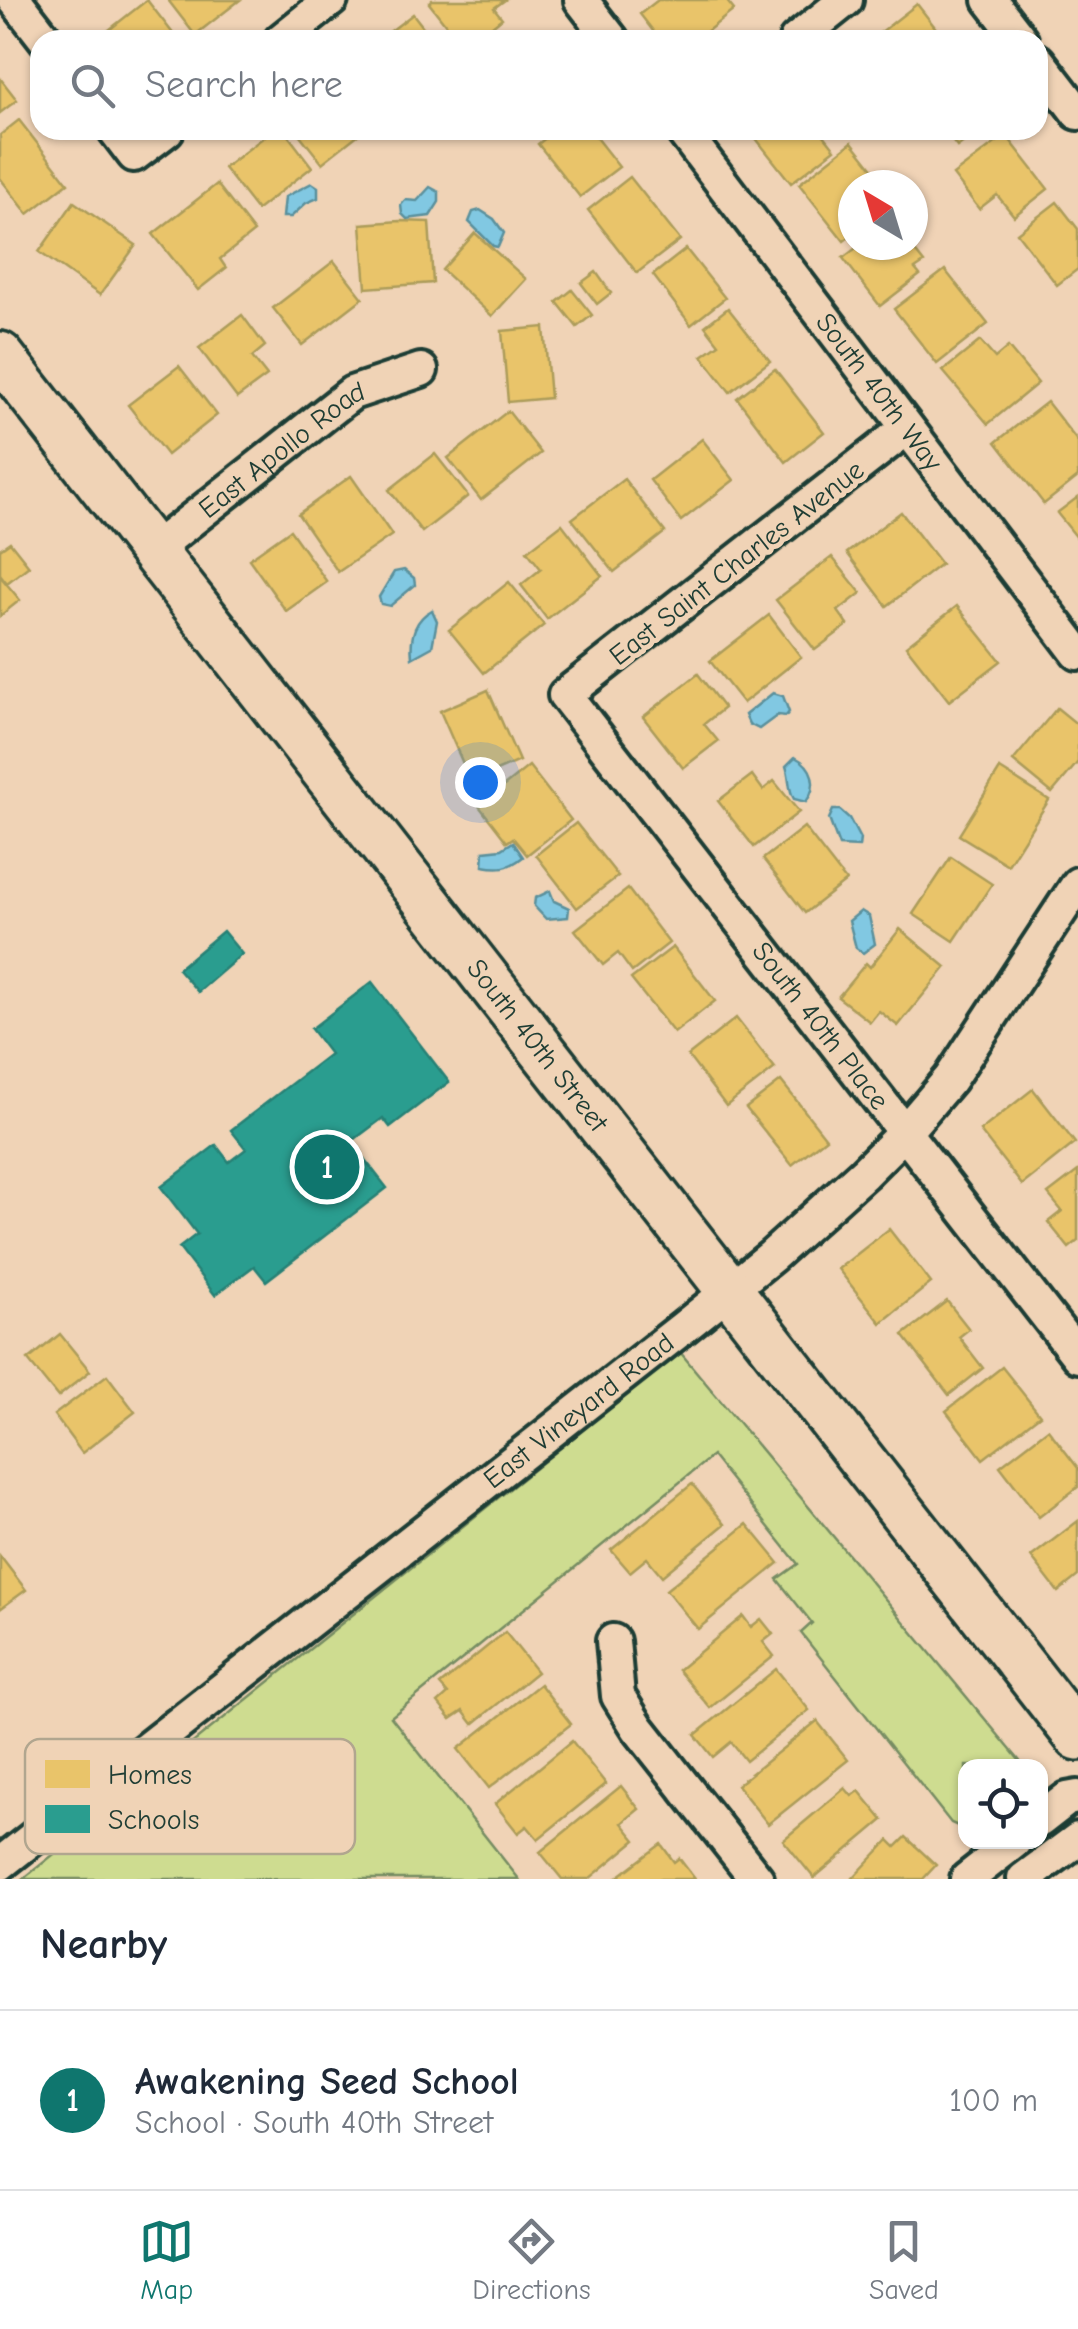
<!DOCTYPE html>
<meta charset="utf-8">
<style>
:root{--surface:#fff;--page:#f2f2f3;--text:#1f2937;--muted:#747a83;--line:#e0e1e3;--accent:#0f766e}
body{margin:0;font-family:"Comic Neue",sans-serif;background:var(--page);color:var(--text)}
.controls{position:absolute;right:30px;bottom:30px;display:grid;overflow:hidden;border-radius:20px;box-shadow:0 2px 8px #0004}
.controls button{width:90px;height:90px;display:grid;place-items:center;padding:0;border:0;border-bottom:2px solid var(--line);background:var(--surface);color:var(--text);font:50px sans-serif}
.compass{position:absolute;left:838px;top:170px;width:90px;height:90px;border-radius:50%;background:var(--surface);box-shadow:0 2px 8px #0004;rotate:322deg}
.you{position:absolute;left:480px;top:782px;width:35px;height:35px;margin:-25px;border:8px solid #fff;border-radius:50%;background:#1a73e8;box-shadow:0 0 0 15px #1a73e833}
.badge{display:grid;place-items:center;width:65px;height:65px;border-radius:50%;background:var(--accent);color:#fff;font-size:32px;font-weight:700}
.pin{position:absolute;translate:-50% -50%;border:5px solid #fff;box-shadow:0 2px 10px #0006}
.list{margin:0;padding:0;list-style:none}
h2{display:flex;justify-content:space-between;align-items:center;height:130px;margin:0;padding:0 40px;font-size:42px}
h2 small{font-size:32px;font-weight:400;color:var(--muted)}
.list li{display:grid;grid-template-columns:65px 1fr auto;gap:30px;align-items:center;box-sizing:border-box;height:180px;padding:0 40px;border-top:2px solid var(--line)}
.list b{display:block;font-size:38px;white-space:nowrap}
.list p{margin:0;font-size:32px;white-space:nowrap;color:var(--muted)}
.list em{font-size:32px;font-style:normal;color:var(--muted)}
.icon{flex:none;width:55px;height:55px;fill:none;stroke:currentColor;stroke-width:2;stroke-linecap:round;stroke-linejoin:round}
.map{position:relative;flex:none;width:1078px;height:1879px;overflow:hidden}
.search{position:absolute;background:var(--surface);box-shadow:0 2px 8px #0004;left:30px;right:30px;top:30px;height:110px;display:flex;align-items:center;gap:25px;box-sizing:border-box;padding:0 35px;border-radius:30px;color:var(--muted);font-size:38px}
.sheet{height:310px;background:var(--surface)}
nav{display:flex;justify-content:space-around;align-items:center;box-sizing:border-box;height:140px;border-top:2px solid var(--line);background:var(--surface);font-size:28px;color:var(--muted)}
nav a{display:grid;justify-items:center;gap:5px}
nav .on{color:var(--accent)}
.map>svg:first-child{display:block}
.green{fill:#cedc90;stroke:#768c62;stroke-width:2.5}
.water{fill:#81c8e2;stroke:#5a909c;stroke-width:2.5}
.homes{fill:#e9c46a;stroke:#ac9c5a;stroke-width:2.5}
.schools{fill:#2a9d8f;stroke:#278074;stroke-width:2.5}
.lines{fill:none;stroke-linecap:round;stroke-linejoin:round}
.street-casing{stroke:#1f3d34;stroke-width:40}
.secondary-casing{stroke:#1f3d34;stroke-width:52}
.street{stroke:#f0d3b6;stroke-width:32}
.secondary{stroke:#f0d3b6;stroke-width:45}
.labels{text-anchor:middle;stroke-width:10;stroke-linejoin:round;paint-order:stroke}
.street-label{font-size:28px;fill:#1f3d34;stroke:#f0d3b6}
.key{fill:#f0d3b6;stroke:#b1a68f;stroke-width:2.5}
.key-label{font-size:28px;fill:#1f3d34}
</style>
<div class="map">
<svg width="1078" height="1879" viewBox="0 0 1078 1879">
<rect width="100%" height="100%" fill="#f0d3b6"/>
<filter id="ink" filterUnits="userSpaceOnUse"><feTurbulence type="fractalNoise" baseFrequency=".01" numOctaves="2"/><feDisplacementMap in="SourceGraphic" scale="20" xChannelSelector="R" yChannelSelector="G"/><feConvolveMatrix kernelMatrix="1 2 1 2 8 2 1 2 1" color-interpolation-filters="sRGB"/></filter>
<g filter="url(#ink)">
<!-- green -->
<polygon class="green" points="680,1352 1024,1766 966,1766 965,1829 951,1823 801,1633 812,1623 777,1579 798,1564 712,1456 391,1717 519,1879 23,1879"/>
<!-- water -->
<g class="water">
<polygon points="312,183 318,187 318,198 306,203 291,217 283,217 285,197"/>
<polygon points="430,187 439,192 439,202 430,216 407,219 402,214 401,205 405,200 417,201"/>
<polygon points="480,210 494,219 504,233 498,247 493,246 469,222 473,212"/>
<polygon points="404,570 414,578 415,585 390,606 381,604 379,597 394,572"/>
<path d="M432 610 437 621 432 647 412 658C410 639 413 620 432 610Z"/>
<polygon points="773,693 783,696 789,712 786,716 778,715 759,729 749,724 745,715"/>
<path d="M795 757C813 766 819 785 806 802L794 799C788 790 790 777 786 766Z"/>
<polygon points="833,810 840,810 849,818 860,839 859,847 839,846 829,819"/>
<path d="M513 842 523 857C508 869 499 869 483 866L484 851 502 849Z"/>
<polygon points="550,891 554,901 569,908 568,917 546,919 534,906 535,898"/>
<polygon points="861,911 869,916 875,944 863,953 856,948 849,921"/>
</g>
<!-- homes -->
<g class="homes">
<polygon points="147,0 178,40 102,40 100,37"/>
<polygon points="168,0 240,0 195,35"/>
<polygon points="432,0 505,0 494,8 502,18 480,36 472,27 457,39 429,3"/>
<polygon points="658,0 726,0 734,10 696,40 660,40 640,14"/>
<polygon points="917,4 945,40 871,40"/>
<polygon points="413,14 433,40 379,40"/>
<polygon points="0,78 17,100 0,113"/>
<polygon points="19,120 68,183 28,214 0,178 0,135"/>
<polygon points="273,130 284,130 312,167 257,210 224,168"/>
<polygon points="296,130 364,130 322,163"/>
<polygon points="556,130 590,130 619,167 580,197 538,144"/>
<polygon points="761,130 820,130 835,149 791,183 754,136"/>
<polygon points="944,130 980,130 957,147"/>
<polygon points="1006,135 1048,189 1014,216 997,195 979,209 953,175"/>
<polygon points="852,142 886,185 853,185 853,234 844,241 799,184"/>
<polygon points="630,177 680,240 637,273 588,210"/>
<polygon points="217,184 254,232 220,259 226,268 198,290 153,234"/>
<polygon points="74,202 136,245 100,295 39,252"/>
<polygon points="1057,202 1078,229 1078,269 1057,285 1017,233"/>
<polygon points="400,221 429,222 433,283 366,288 361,224"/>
<polygon points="475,233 526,279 492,316 442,270"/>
<polygon points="860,245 910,245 924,263 915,269 920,275 880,306 843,258"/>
<polygon points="686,249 725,298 691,325 653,275"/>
<polygon points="334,261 363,298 302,345 273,308"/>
<polygon points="945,270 988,324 937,364 894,309"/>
<polygon points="596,272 611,293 597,304 581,283"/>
<polygon points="572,290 592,315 577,327 557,302"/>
<polygon points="728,308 770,361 730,392 702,356 719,344 705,326"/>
<polygon points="242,315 265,346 252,357 267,376 237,398 199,348"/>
<polygon points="544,327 550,398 508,402 502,331"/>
<polygon points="980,341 995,358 1008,347 1038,383 988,424 943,371"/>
<polygon points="179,366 217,415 167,455 128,405"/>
<polygon points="775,369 824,432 786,462 737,398"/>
<polygon points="1047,402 1078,442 1078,477 1044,504 996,442"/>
<polygon points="508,411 541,453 481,500 448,458"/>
<polygon points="702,439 734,480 681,521 650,480"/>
<polygon points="435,454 468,496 422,532 389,490"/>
<polygon points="351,476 392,535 338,572 298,514"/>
<polygon points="624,479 665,532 614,572 572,519"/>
<polygon points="1078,497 1078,539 1057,513"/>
<polygon points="901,512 941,564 887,606 847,553"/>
<polygon points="562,524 602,576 547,619 521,585 541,569 527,551"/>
<polygon points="290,530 327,582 286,611 249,559"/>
<polygon points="10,542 29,566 7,583 0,574 0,549"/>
<polygon points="832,557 861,593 838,611 848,625 815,650 776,600"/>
<polygon points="0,576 20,600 0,616"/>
<polygon points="509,582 544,625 484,673 449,630"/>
<polygon points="957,606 1001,661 949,701 906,646"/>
<polygon points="769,615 801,657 743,703 710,661"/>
<polygon points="698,674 724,708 704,724 718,741 683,768 643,717"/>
<polygon points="488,690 519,761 471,782 440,711"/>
<polygon points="1057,708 1078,725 1078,762 1052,793 1013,761"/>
<polygon points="529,766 571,820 527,855 513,838 507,842 479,806"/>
<polygon points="1000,769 1049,800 1008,865 959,835"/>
<polygon points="752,775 763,790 774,781 799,812 754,847 718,801"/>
<polygon points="576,823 618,876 577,908 536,855"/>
<polygon points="804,827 846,881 805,913 763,859"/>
<polygon points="951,857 992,884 954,941 913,914"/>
<polygon points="628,889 669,943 632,972 618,953 603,965 575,930"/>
<polygon points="900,929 946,967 898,1026 879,1011 870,1022 838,997 866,963 870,967"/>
<polygon points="673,947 715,1001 674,1033 631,979"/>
<polygon points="736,1018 775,1068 726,1106 688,1056"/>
<polygon points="781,1081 826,1138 792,1165 746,1108"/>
<polygon points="1033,1089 1075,1143 1022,1185 980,1131"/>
<polygon points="1078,1171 1078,1241 1069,1248 1048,1222 1062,1211 1048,1194"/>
<polygon points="889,1229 931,1283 881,1323 838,1269"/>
<polygon points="947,1301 969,1329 959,1337 983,1368 949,1395 903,1335"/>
<polygon points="60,1334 90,1371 58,1397 28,1360"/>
<polygon points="1002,1367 1040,1415 983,1459 946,1411"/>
<polygon points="107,1375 135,1412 82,1453 54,1415"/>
<polygon points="1048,1429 1078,1468 1078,1487 1039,1517 1000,1466"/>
<polygon points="692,1484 725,1524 662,1576 647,1558 630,1572 611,1550"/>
<polygon points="1078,1521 1078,1576 1058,1592 1031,1557"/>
<polygon points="747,1524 779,1563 698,1629 666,1590"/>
<polygon points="0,1556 26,1590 0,1609"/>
<polygon points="743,1616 751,1627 761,1619 773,1634 763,1642 774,1656 710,1708 678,1670"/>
<polygon points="505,1632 537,1672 473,1724 463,1711 451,1719 438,1703 448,1694 440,1685"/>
<polygon points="776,1669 809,1710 746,1761 731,1742 713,1757 695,1735"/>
<polygon points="540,1684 571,1724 489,1788 458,1749"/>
<polygon points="817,1721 848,1760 768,1824 737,1785"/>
<polygon points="572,1741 606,1784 538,1839 527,1826 518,1833 495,1804"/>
<polygon points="621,1786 639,1809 622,1823 636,1840 589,1879 562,1879 540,1852"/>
<polygon points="845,1788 852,1796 859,1791 883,1820 814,1878 783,1840"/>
<polygon points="906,1837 936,1865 923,1879 852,1879 889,1840 896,1847"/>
<polygon points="661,1844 674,1862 679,1858 695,1879 615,1879"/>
</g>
<!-- schools -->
<g class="schools">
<polygon points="223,931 242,954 198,992 178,969"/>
<polygon points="372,982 449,1082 390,1127 383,1118 351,1142 387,1188 266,1281 254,1266 215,1295 179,1248 197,1234 161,1187 216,1145 229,1162 246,1149 231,1130 330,1054 311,1029"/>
</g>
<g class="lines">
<defs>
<g id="street">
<polyline points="15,0 46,40"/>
<polyline points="581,0 612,40"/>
<polyline points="990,0 1021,40"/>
<polyline points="281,40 331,0"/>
<polyline points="796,40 846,0"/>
<polyline points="1038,61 1078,113"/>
<polyline points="115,130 134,155 167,130"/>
<path id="s1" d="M682 130 1078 653"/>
<path id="s2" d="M907 428 565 695 1078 1356"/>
<path id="s3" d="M152 551 352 393 421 370"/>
<polyline points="613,1641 618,1696 638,1728 757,1879"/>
<polyline points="1040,1820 1067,1799 1078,1797"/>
<path id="s4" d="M0 1864 684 1327 772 1256 864 1173 904 1133 950 1079 1078 884"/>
<polyline points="967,1879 1014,1842"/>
<polyline points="1024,1879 1078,1839"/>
</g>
<g id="secondary">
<path id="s5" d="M0 355 1078 1737"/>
</g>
</defs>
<!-- street casing -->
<use href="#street" class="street-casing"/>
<!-- secondary casing -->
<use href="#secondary" class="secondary-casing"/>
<!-- street -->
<use href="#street" class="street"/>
<!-- secondary -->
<use href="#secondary" class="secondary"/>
</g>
</g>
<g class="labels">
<!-- street labels -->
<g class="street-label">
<text dy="10" stroke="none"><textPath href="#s1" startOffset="328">South 40th Way</textPath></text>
<text dy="10" stroke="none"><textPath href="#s3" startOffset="165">East Apollo Road</textPath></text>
<text transform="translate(736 562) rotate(-38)" y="10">East Saint Charles Avenue</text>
<text dy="10" stroke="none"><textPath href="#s2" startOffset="852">South 40th Place</textPath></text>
<text dy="10" stroke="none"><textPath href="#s5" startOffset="875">South 40th Street</textPath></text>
<text dy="10" stroke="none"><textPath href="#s4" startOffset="735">East Vineyard Road</textPath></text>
</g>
</g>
<!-- legend -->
<rect x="25" y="1739" width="330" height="115" rx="15" class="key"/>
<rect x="45" y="1760" width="45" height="28" fill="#e9c46a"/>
<rect x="45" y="1805" width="45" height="28" fill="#2a9d8f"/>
<g class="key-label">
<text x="108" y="1784">Homes</text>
<text x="108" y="1829">Schools</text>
</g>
</svg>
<div class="controls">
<button><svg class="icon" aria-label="locate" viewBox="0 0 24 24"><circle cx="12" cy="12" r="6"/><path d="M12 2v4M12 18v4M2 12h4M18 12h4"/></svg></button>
</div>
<svg class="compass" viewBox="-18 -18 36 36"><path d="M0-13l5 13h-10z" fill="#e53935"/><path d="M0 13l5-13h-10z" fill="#747a83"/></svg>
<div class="you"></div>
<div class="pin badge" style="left:327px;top:1167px">1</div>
<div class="search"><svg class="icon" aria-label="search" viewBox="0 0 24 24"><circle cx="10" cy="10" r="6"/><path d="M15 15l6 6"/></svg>Search here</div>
</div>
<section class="sheet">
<h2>Nearby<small></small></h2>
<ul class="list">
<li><span class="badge">1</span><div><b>Awakening Seed School</b><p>School · South 40th Street</p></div><em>100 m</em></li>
</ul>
</section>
<nav>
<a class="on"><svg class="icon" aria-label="map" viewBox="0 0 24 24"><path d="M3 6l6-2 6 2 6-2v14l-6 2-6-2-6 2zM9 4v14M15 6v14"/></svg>Map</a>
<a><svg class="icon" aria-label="directions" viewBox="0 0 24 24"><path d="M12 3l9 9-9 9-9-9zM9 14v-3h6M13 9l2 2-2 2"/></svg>Directions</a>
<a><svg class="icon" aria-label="saved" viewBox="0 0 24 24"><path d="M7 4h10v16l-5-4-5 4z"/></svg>Saved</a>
</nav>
